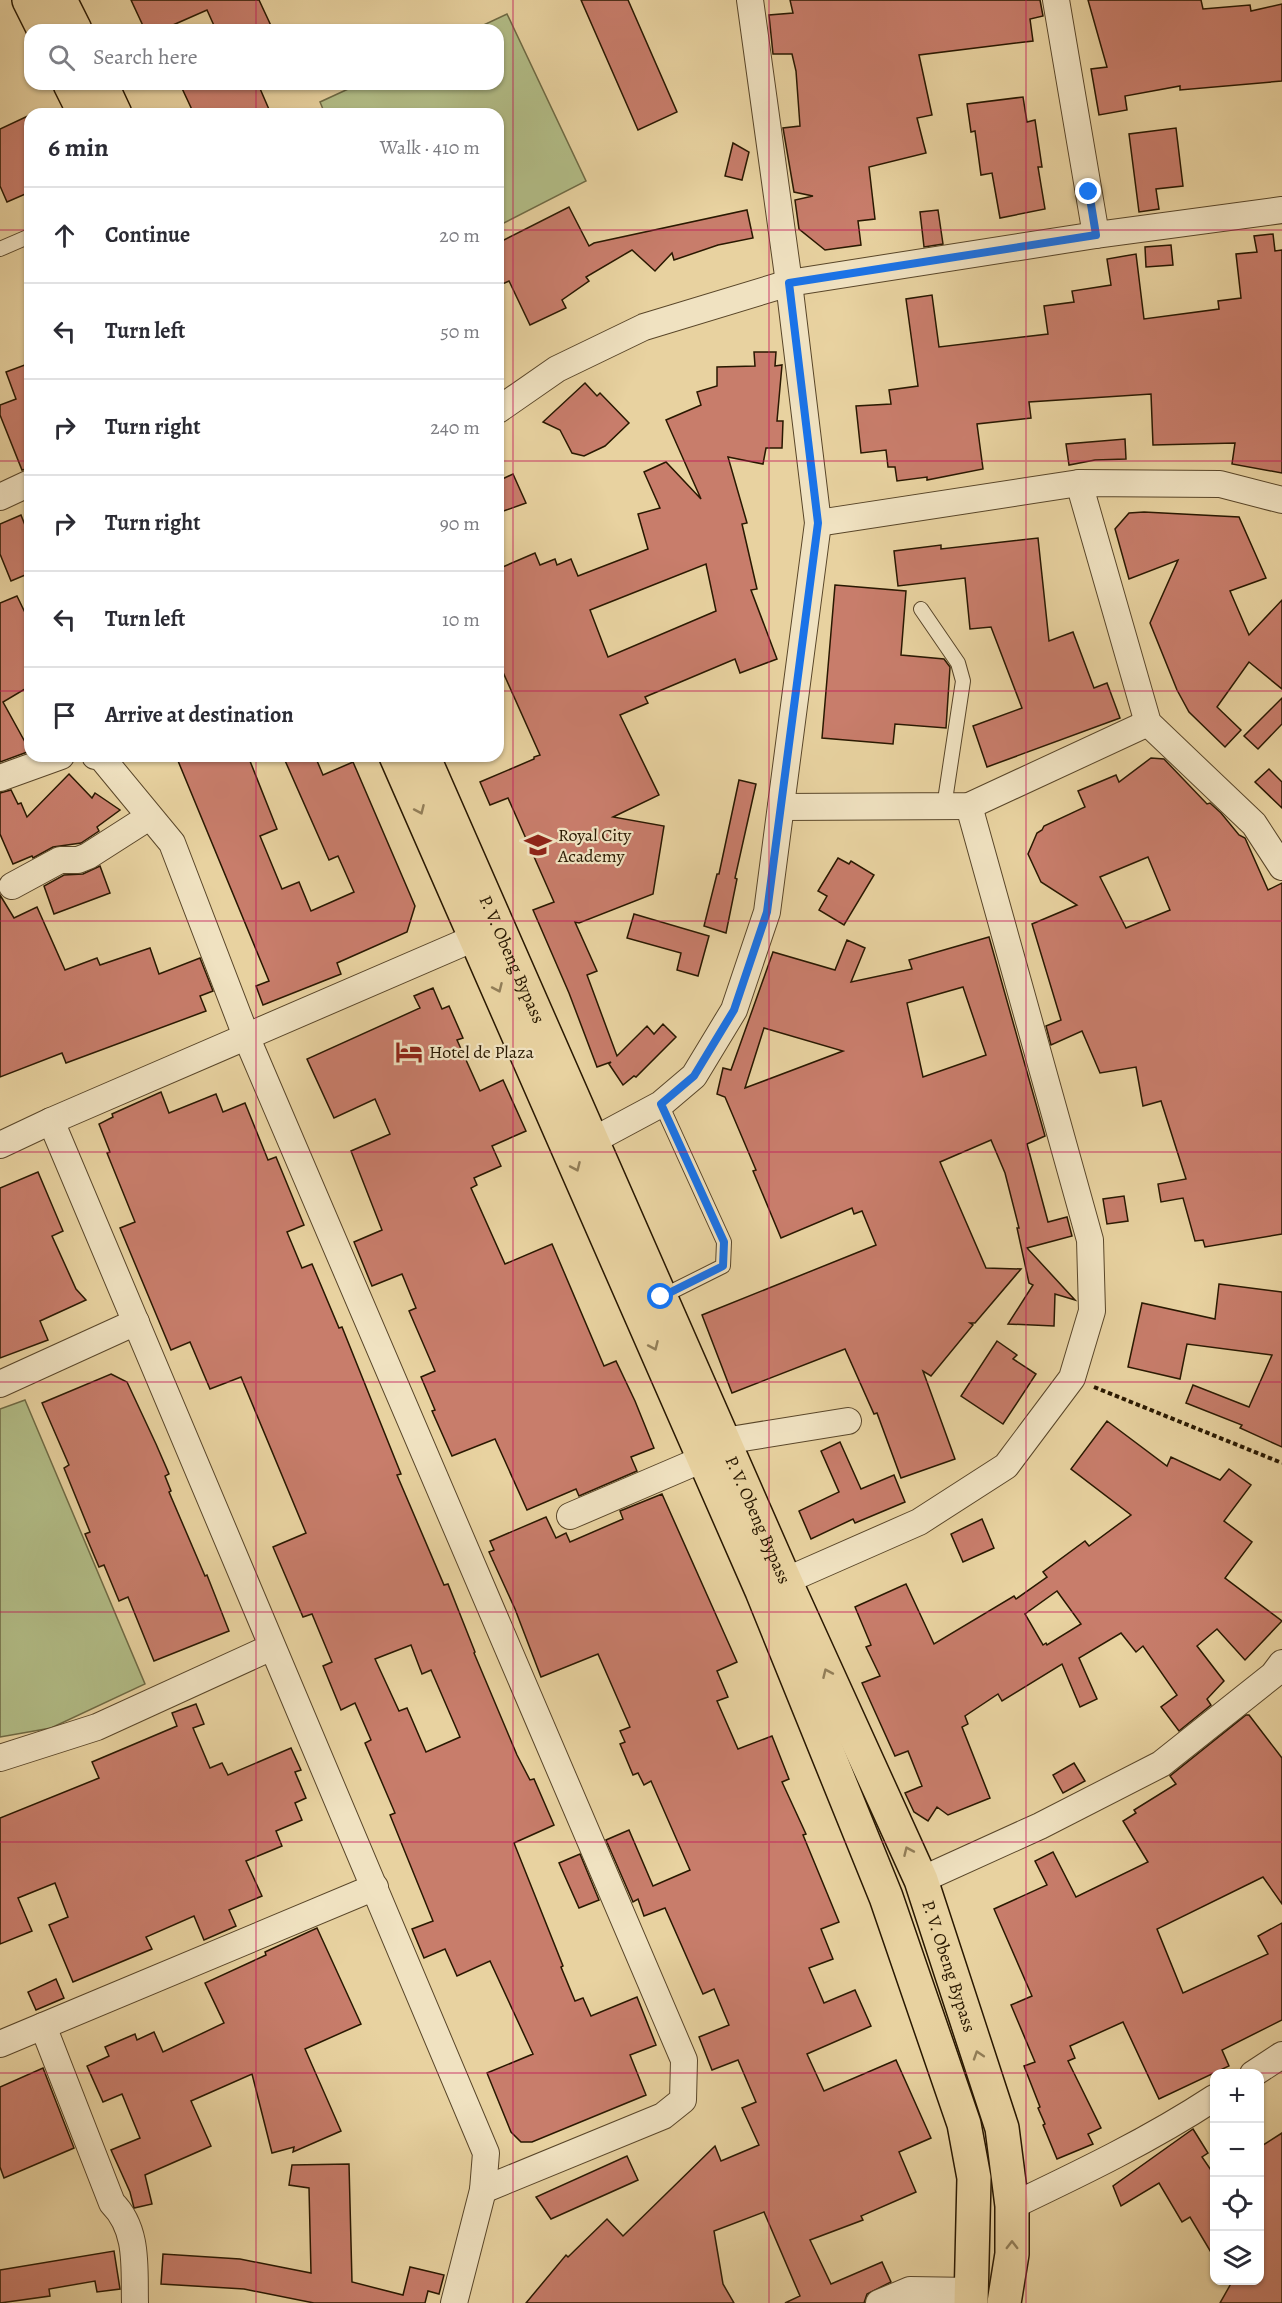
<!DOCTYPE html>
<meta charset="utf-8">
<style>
:root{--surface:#fff;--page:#f7f7f7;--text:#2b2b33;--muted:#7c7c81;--line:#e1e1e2}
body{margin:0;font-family:Alegreya,serif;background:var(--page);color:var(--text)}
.controls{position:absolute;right:18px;bottom:18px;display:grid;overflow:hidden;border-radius:12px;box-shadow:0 2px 4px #0004}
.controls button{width:54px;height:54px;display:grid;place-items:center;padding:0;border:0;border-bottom:2px solid var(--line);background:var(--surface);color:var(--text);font:30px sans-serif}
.stop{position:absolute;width:18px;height:18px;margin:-14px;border:4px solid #1a73e8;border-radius:50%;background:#fff}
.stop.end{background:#1a73e8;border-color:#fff;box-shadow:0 2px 6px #0008}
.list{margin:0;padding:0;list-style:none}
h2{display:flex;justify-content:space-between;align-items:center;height:78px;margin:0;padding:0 24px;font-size:26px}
h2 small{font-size:20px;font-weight:400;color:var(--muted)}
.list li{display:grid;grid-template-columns:39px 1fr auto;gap:18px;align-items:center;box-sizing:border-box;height:96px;padding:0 24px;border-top:2px solid var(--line)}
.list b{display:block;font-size:22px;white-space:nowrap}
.list em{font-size:20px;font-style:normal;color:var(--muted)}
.icon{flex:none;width:33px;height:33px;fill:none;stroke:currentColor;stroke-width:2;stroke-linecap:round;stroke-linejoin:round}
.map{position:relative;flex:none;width:1282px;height:2303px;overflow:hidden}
.search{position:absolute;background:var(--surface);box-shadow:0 2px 4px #0004;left:24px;top:24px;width:480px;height:66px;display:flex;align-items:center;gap:15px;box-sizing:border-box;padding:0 21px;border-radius:18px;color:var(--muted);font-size:22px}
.panel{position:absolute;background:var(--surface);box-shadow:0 2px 4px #0004;left:24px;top:108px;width:480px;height:654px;border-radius:18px}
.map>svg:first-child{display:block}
.green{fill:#b2bd87;stroke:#6e6a44;stroke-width:1.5}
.building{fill:#c87d6b;stroke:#291801;stroke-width:1.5;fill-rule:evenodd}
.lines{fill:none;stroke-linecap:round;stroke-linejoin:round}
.lane-casing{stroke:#594629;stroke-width:16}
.street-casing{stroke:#594629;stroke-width:28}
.highway-casing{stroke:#291801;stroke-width:36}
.path{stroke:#291801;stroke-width:4;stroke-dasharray:4.5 3;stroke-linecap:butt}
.lane{stroke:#f0e2c1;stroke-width:14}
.street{stroke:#f0e2c1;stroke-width:26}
.highway{stroke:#e8d2a0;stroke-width:33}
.oneway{stroke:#927e58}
.route{stroke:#1a73e8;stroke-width:8}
.grid{fill:none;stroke:#c2185b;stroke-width:1.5;stroke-opacity:0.55}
.labels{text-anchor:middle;stroke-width:4.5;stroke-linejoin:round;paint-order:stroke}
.poi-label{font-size:18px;fill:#291801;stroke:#f0e2c1;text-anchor:start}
.street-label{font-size:18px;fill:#291801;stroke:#f0e2c1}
</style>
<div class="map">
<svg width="1282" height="2303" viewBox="0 0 1282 2303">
<rect width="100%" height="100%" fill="#e8d2a0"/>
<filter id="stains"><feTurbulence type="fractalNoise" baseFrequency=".00333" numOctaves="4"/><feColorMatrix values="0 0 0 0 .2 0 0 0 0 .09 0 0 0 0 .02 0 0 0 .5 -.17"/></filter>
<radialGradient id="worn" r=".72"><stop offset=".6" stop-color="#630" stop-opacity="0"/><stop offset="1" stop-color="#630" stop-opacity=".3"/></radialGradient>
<!-- green -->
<g class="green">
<polygon points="507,14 586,181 498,226 498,114 325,114 320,102 359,84 498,84 498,30 473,30"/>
<polygon points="25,1400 145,1684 51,1728 0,1737 0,1409"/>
</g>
<!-- building -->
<g class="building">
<polygon points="131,0 259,0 273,30 216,30 207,10 173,25 175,30 145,30"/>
<polygon points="581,0 628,0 677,112 638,130"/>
<polygon points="790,0 1040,0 1043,16 1030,19 1033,41 919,55 932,115 917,118 926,153 869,167 875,219 858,221 861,245 825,250 799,229 795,200 813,196 794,192 783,128 800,126 796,71 792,54 773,54 769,15 793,13"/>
<polygon points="1088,0 1201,0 1203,9 1250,5 1251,11 1282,4 1282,81 1180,90 1180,86 1125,96 1127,110 1099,115 1091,69 1107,67"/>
<polygon points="180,84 258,84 271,114 194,114"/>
<polygon points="1023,97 1027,122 1035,120 1042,167 1038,167 1045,209 1000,218 992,173 981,175 975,131 971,132 967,104"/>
<polygon points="30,115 30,192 7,202 0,186 0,129"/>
<polygon points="1176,128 1183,186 1156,189 1159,209 1139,212 1129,134"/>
<polygon points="733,143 749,152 742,180 725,176"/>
<polygon points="569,207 589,246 594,243 747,210 753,238 718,245 674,260 672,253 655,271 632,250 586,277 589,281 562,300 566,308 530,325 509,281 498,286 498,243"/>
<polygon points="938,210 943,244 924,247 920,212"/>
<polygon points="1273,234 1275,251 1282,250 1282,473 1232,464 1235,443 1153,445 1151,394 1029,402 1031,418 977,424 983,469 927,480 927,477 897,481 895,467 888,467 886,450 861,453 856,406 891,404 889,390 918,386 906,299 932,295 939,347 1048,334 1044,306 1074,302 1072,291 1111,285 1107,259 1136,254 1144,319 1219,309 1218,301 1241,298 1236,254 1257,252 1254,236"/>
<polygon points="1171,245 1173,265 1146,267 1145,247"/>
<path d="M754 352H776L775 366 782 365 777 421H783L782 448H766L763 464 728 457 747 523 742 524 757 589 751 590 777 659 740 673 735 659 645 697 648 703 620 715 659 795 613 817 664 826 653 894 579 923 575 922 597 971 587 975 617 1056 647 1026 654 1034 663 1024 676 1037 636 1077 634 1076 623 1085 609 1064 611 1062 597 1067 569 993 533 910 554 902 508 798 490 805 480 782 534 759V757L540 755 498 661V569L535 553 540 565 555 559 557 565 571 559 578 576 648 549 638 514 660 508 644 472 666 462 701 499 666 420 701 405 697 392 717 386V367L755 366ZM706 564 716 611 608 657 590 610Z"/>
<polygon points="30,363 30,468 22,470 0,415 0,405 16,399 6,372"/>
<polygon points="585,383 597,396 600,393 629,423 605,446 584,456 572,453 560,430 543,422"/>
<polygon points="1125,439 1126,459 1095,460 1069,465 1066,444"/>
<polygon points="513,474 526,503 498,513 498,481"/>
<polygon points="1144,512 1239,517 1266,578 1230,591 1249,635 1282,600 1282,689 1249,662 1217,707 1241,730 1225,747 1189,712 1177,690 1150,623 1178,560 1129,579 1115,529 1129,513"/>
<polygon points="21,515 30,538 30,573 11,581 0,554 0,524"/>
<polygon points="1038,538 1049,641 1073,632 1094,688 1107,683 1120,718 987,767 973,726 1022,708 991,627 970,629 965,578 898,586 894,551 941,545 941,549"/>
<polygon points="835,585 906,591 901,655 944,659 950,667 946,728 895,724 893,744 822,738"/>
<polygon points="17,596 30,623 30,686 3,702 30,751 0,762 0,603"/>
<polygon points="1282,698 1282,724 1258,749 1244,736"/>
<polygon points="176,756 248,756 277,829 260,836 282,889 299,882 311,911 354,892 338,856 329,860 283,756 315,756 323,775 353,762 415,906 407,932 337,963 341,974 263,1005 256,986 269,981"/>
<path d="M1151 758 1164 759 1207 804 1210 803 1221 813 1239 835 1245 838 1268 890 1282 883V1234L1205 1247 1203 1240 1195 1241 1183 1198 1161 1202 1158 1184 1186 1179 1161 1101 1143 1106 1136 1067 1100 1073 1082 1031 1051 1045 1046 1026 1061 1020 1032 924 1077 905 1041 882 1028 854 1037 833 1042 830 1044 826 1085 807 1078 791 1116 775 1119 782ZM1148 857 1170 910 1126 928 1100 877Z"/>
<polygon points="1269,769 1282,782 1282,808 1255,782"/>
<polygon points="69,774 92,798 95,793 120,810 97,827 99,831 81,843 53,847 33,858 32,856 13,864 0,834 0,793 11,790 18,804 21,803 27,817"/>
<polygon points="739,780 756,784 735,878 737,879 726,933 704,926 717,874 719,874"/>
<polygon points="838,858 849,864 851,861 874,875 844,925 819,910 827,896 818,891"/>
<polygon points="100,866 110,893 54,914 44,886 64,875 83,874"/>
<polygon points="0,895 14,918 37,907 65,970 97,958 100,965 150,948 159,974 200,958 213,991 200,996 206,1011 66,1063 62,1053 0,1077"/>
<polygon points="634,914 709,936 698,976 677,970 681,953 627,938"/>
<path d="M989 937 1045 1136 1027 1144 1048 1222 1067 1217 1072 1236 1027 1248 1075 1300 1055 1294 1054 1326 1008 1324 1033 1285 1029 1283 1017 1228H1019L1005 1173 991 1140 940 1162 986 1268 1021 1269 975 1323H970L973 1325 931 1376 923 1371 955 1459 901 1478 877 1413 874 1414 845 1349 732 1393 702 1315 876 1245 862 1211 854 1214 852 1208 781 1238 753 1171 756 1170 725 1097 717 1094 723 1068 731 1070 773 952 835 970 847 940 865 948 851 982 912 969 909 960ZM963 987 986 1055 923 1077 907 1003ZM764 1028 843 1051 745 1088Z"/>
<polygon points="433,988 442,1009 449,1006 463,1038 457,1040 480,1091 503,1080 526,1131 492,1146 501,1166 474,1178 477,1185 471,1188 505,1264 552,1244 604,1366 616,1361 635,1401 654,1448 631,1457 637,1471 579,1496 576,1489 527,1510 495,1439 452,1456 432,1411 435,1410 421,1377 435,1371 409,1311 416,1308 402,1274 372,1286 354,1242 382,1230 351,1151 390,1134 375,1099 334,1118 307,1059 420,1008 414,996"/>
<path d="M161 1092 169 1113 216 1094 223 1112 245 1103 268 1160 276 1157 304 1225 287 1232 302 1268 312 1264 339 1328 342 1327 401 1474 397 1475 444 1585 448 1584 475 1652 474 1653 517 1755 530 1780 534 1779 554 1825 514 1843 563 1966 561 1967 575 2001 583 1998 591 2016 637 1997 656 2045 630 2055 646 2095 532 2142H521L511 2132 487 2073 533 2054 490 1961 457 1976 445 1949 424 1958 412 1929 433 1921 390 1815 395 1813 365 1743 371 1740 355 1703 341 1710 323 1666 332 1662 312 1614 303 1617 273 1547 306 1533 241 1377 210 1389 190 1342 171 1350 120 1228 135 1222 107 1153 110 1152 99 1124 113 1117 112 1114ZM411 1645 422 1674 431 1670 460 1737 426 1752 407 1708 399 1711 375 1659Z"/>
<polygon points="38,1172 63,1231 52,1236 76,1289 86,1300 40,1321 48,1340 0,1358 0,1188"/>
<polygon points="1124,1196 1128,1221 1107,1224 1103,1199"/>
<polygon points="1219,1284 1282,1292 1282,1447 1240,1428 1242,1425 1186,1403 1193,1385 1249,1407 1272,1355 1187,1344 1180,1379 1128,1367 1142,1303 1215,1319"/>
<polygon points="997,1341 1017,1355 1013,1359 1036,1374 1003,1424 961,1396"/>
<polygon points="111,1374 127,1382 156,1444 169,1474 165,1476 171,1491 169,1492 205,1576 207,1575 229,1631 154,1661 128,1597 119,1601 104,1565 99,1567 85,1534 90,1532 64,1468 69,1465 42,1403"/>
<path d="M1107 1421 1167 1466 1171 1457 1220 1480 1229 1469 1251 1485 1224 1521 1252 1542 1225 1578 1282 1621 1245 1660 1217 1629 1197 1646 1224 1681 1207 1699 1211 1705 1179 1731 1161 1707 1177 1695 1143 1646 1136 1652 1121 1633 1079 1658 1097 1699 1080 1707 1062 1664 1002 1701 998 1694 965 1716 968 1724 962 1727 990 1798 948 1815 937 1807 928 1821 914 1812 905 1793 922 1786 908 1751 895 1756 862 1683 880 1676 866 1647 871 1645 855 1607 906 1584 934 1644 1014 1596 1016 1599 1047 1577 1043 1572 1085 1541 1089 1546 1131 1515 1071 1469ZM1057 1591 1081 1624 1047 1645 1046 1643 1043 1645 1025 1614Z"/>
<polygon points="840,1442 861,1489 894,1475 905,1502 855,1523 853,1519 811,1539 799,1511 839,1492 821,1451"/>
<polygon points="662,1494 737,1662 717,1671 728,1697 717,1701 738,1749 772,1736 789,1779 782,1782 806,1834 803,1835 839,1922 821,1929 833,1959 809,1968 824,2003 855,1990 871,2026 807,2054 824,2091 896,2060 931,2138 899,2152 916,2192 861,2216 863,2220 810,2240 831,2284 882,2262 891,2282 867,2294 864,2303 785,2303 800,2296 764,2212 714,2231 723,2284 734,2303 526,2303 566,2255 568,2257 607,2219 623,2236 715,2146 721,2161 759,2145 742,2108 756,2102 738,2060 712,2070 699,2037 729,2025 714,1989 703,1994 665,1908 644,1916 638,1899 633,1902 606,1840 629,1830 653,1886 690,1870 651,1781 644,1785 638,1773 633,1775 620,1744 625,1742 620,1731 630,1727 598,1654 541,1677 515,1609 489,1552 494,1550 490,1541 546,1517 556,1538 566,1533 570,1542 623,1519 620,1511"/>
<polygon points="982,1519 994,1548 963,1562 951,1534"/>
<polygon points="196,1704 204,1724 193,1728 210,1768 222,1763 228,1775 291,1748 301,1770 295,1772 306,1798 295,1803 302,1820 276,1831 282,1846 246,1861 262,1896 229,1910 236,1926 204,1940 194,1916 146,1937 152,1949 73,1982 49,1925 68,1917 55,1883 18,1898 32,1931 0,1944 0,1818 99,1778 92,1762 177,1726 172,1713"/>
<polygon points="1246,1715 1249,1715 1282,1758 1282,1904 1263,1877 1157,1929 1183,1993 1268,1954 1258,1936 1282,1923 1282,2020 1222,2050 1229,2066 1159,2099 1123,2022 1070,2046 1075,2058 1068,2061 1101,2128 1088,2134 1093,2144 1057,2159 1043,2125 1045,2124 1038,2108 1040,2107 1024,2066 1035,2062 1011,2005 1032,1996 994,1909 1047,1885 1035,1861 1053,1852 1076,1897 1148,1862 1123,1821 1136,1813 1134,1810 1176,1784 1170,1776"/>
<polygon points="1074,1763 1085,1781 1063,1793 1053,1775"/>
<polygon points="580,1854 599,1900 579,1908 559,1863"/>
<polygon points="317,1928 361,2024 305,2049 341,2131 293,2152 294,2147 272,2153 252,2074 191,2101 211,2146 145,2175 152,2204 134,2208 130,2192 111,2150 140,2138 122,2094 103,2102 87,2066 109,2056 105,2047 135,2034 137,2040 154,2032 163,2052 224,2023 205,1983 266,1955 265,1952"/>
<polygon points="56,1979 64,1998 36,2010 28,1992"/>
<polygon points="43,2068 74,2148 4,2178 0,2167 0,2087"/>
<polygon points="1193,2129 1208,2153 1202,2157 1215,2176 1215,2259 1190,2217 1182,2222 1159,2183 1121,2206 1113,2186"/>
<polygon points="1282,2133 1282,2303 1220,2303 1233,2280 1260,2280 1260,2147"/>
<polygon points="627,2156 638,2180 551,2219 536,2197"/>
<polygon points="349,2164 352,2282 403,2295 410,2267 444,2275 439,2294 428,2291 425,2303 314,2303 244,2289 161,2284 163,2254 240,2259 311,2273 309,2188 289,2185 292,2165"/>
<polygon points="114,2251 120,2289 97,2292 95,2281 49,2289 50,2296 0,2303 0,2270"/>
</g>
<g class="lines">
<defs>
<g id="lane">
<polyline points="0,249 30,236"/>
<polyline points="921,609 958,663 963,681 944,807"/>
<polyline points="661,1297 723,1266 724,1242 661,1104"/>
</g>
<g id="street">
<polyline points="1056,0 1096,235"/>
<polyline points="498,410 557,369 644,327 789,283 1096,235 1282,210"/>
<polyline points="1079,483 1148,723 1254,824 1282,867"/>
<polyline points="0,497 30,483"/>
<polyline points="818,523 1079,483 1220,484 1282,500"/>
<polyline points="95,756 101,757 172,843 246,1036 684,2060 683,2100 663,2116 483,2190"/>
<polyline points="0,778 61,756"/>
<polyline points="781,807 969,806 1148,723"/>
<polyline points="12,886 60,860 78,860 88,856 149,817"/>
<polyline points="51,1121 486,2153 483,2190 454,2303"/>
<polyline points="592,1141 661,1104 694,1076 734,1010 767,912 818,523 789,283 750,0"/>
<polyline points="0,1145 51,1121 493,930"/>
<polyline points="0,1384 136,1322"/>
<polyline points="724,1441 848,1421"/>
<polyline points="570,1516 703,1459"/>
<polyline points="785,1581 919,1522 1006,1466 1072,1378 1092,1311 1090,1240 969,806"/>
<polyline points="0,1758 97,1727 272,1647"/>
<polyline points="921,1880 1040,1826 1161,1764 1273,1675 1282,1663"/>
<path d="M43 2026 112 2203C139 2230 134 2268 135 2303"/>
<polyline points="0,2044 375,1887"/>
<polyline points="1253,2074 1282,2055"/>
<path d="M1012 2206C1081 2173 1150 2140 1214 2098"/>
<polyline points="879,2303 910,2290 972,2291"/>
</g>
<g id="highway">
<polyline points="29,0 44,30"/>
<polyline points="60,0 75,30"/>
<polyline points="70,84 85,114"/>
<polyline points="101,84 115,114"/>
<polyline points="396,756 762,1591 886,1897 964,2124 974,2178 971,2303"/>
<path id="s1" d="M423 756 785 1581 921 1880 1002 2128 1012 2206V2254L1004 2303"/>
</g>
</defs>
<!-- lane casing -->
<use href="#lane" class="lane-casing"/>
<!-- street casing -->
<use href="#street" class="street-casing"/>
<!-- highway casing -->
<use href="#highway" class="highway-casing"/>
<!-- path -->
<polyline class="path" points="1094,1387 1282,1463"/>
<!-- lane -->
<use href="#lane" class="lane"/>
<!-- street -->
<use href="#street" class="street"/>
<!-- highway -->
<use href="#highway" class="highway"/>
</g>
<!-- one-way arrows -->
<defs><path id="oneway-chevron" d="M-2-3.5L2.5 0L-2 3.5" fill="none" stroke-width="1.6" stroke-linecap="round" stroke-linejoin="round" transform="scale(1.5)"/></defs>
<g class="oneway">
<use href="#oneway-chevron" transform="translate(420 810) rotate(66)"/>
<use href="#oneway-chevron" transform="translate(498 988) rotate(66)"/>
<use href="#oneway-chevron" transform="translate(576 1167) rotate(66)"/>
<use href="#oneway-chevron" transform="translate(654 1346) rotate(66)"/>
<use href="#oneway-chevron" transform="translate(827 1673) rotate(-114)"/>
<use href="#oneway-chevron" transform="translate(908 1851) rotate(-114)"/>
<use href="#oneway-chevron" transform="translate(978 2055) rotate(-108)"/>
<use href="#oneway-chevron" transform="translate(1012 2245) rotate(-90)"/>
</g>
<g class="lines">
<!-- route -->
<polyline class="route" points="661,1297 723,1266 724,1242 661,1104 694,1076 734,1010 767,912 818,523 789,283 1096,235 1089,192"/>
</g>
<!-- grid -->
<path class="grid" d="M256 0V30M513 0V2303M769 0V2303M1026 0V2303M256 84V114M0 230H30M498 230H1282M0 461H30M498 461H1282M0 691H30M498 691H1282M256 756V2303M0 921H1282M0 1152H1282M0 1382H1282M0 1612H1282M0 1842H1282M0 2073H1282"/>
<!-- icons -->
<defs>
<symbol id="school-bare" viewBox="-9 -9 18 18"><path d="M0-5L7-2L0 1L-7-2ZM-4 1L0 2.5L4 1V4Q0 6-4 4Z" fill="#8f2418" stroke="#f0e2c1" stroke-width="2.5" paint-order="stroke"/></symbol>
<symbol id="hotel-bare" viewBox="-9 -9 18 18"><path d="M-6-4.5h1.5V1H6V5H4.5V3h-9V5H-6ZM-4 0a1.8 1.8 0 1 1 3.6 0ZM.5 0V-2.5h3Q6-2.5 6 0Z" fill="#8f2418" stroke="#f0e2c1" stroke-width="2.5" paint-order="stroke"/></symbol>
</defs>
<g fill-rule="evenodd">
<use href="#school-bare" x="519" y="826" width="38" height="38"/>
<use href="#hotel-bare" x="390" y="1033" width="38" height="38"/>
</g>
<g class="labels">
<!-- poi labels -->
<g class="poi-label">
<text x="558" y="841">Royal City<tspan x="558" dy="21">Academy</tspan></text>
<text x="429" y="1058">Hotel de Plaza</text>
</g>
<!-- street labels -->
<g class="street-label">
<text dy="6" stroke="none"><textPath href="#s1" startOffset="222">P. V. Obeng Bypass</textPath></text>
<text dy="6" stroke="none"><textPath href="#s1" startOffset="834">P. V. Obeng Bypass</textPath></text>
<text dy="6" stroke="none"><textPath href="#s1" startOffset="1320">P. V. Obeng Bypass</textPath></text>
</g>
</g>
<rect width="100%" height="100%" filter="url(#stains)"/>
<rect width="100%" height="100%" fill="url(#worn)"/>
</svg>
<div class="controls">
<button>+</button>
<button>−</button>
<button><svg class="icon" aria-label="locate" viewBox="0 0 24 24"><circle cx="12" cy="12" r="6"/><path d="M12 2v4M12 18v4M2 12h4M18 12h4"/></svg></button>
<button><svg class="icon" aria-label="layers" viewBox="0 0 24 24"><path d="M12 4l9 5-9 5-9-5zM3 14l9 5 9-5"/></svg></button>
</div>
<div class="stop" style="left:661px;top:1297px"></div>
<div class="stop end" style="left:1089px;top:192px"></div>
<div class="search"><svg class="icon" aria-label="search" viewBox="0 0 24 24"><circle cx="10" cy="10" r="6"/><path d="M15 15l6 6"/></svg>Search here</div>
<section class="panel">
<h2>6 min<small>Walk · 410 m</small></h2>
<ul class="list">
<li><svg class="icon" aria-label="ahead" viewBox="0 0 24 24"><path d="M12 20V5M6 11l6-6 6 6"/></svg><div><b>Continue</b></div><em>20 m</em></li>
<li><svg class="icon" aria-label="left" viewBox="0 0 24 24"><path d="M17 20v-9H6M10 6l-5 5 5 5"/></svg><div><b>Turn left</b></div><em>50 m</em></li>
<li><svg class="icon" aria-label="right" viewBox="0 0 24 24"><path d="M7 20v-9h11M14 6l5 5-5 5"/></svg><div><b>Turn right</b></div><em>240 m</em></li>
<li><svg class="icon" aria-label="right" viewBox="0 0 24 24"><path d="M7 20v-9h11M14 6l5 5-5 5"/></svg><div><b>Turn right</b></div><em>90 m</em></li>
<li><svg class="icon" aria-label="left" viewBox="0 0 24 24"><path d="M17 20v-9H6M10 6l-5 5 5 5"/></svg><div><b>Turn left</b></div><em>10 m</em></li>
<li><svg class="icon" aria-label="arrive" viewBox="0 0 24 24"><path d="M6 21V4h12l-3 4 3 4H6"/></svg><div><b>Arrive at destination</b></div></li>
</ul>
</section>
</div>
